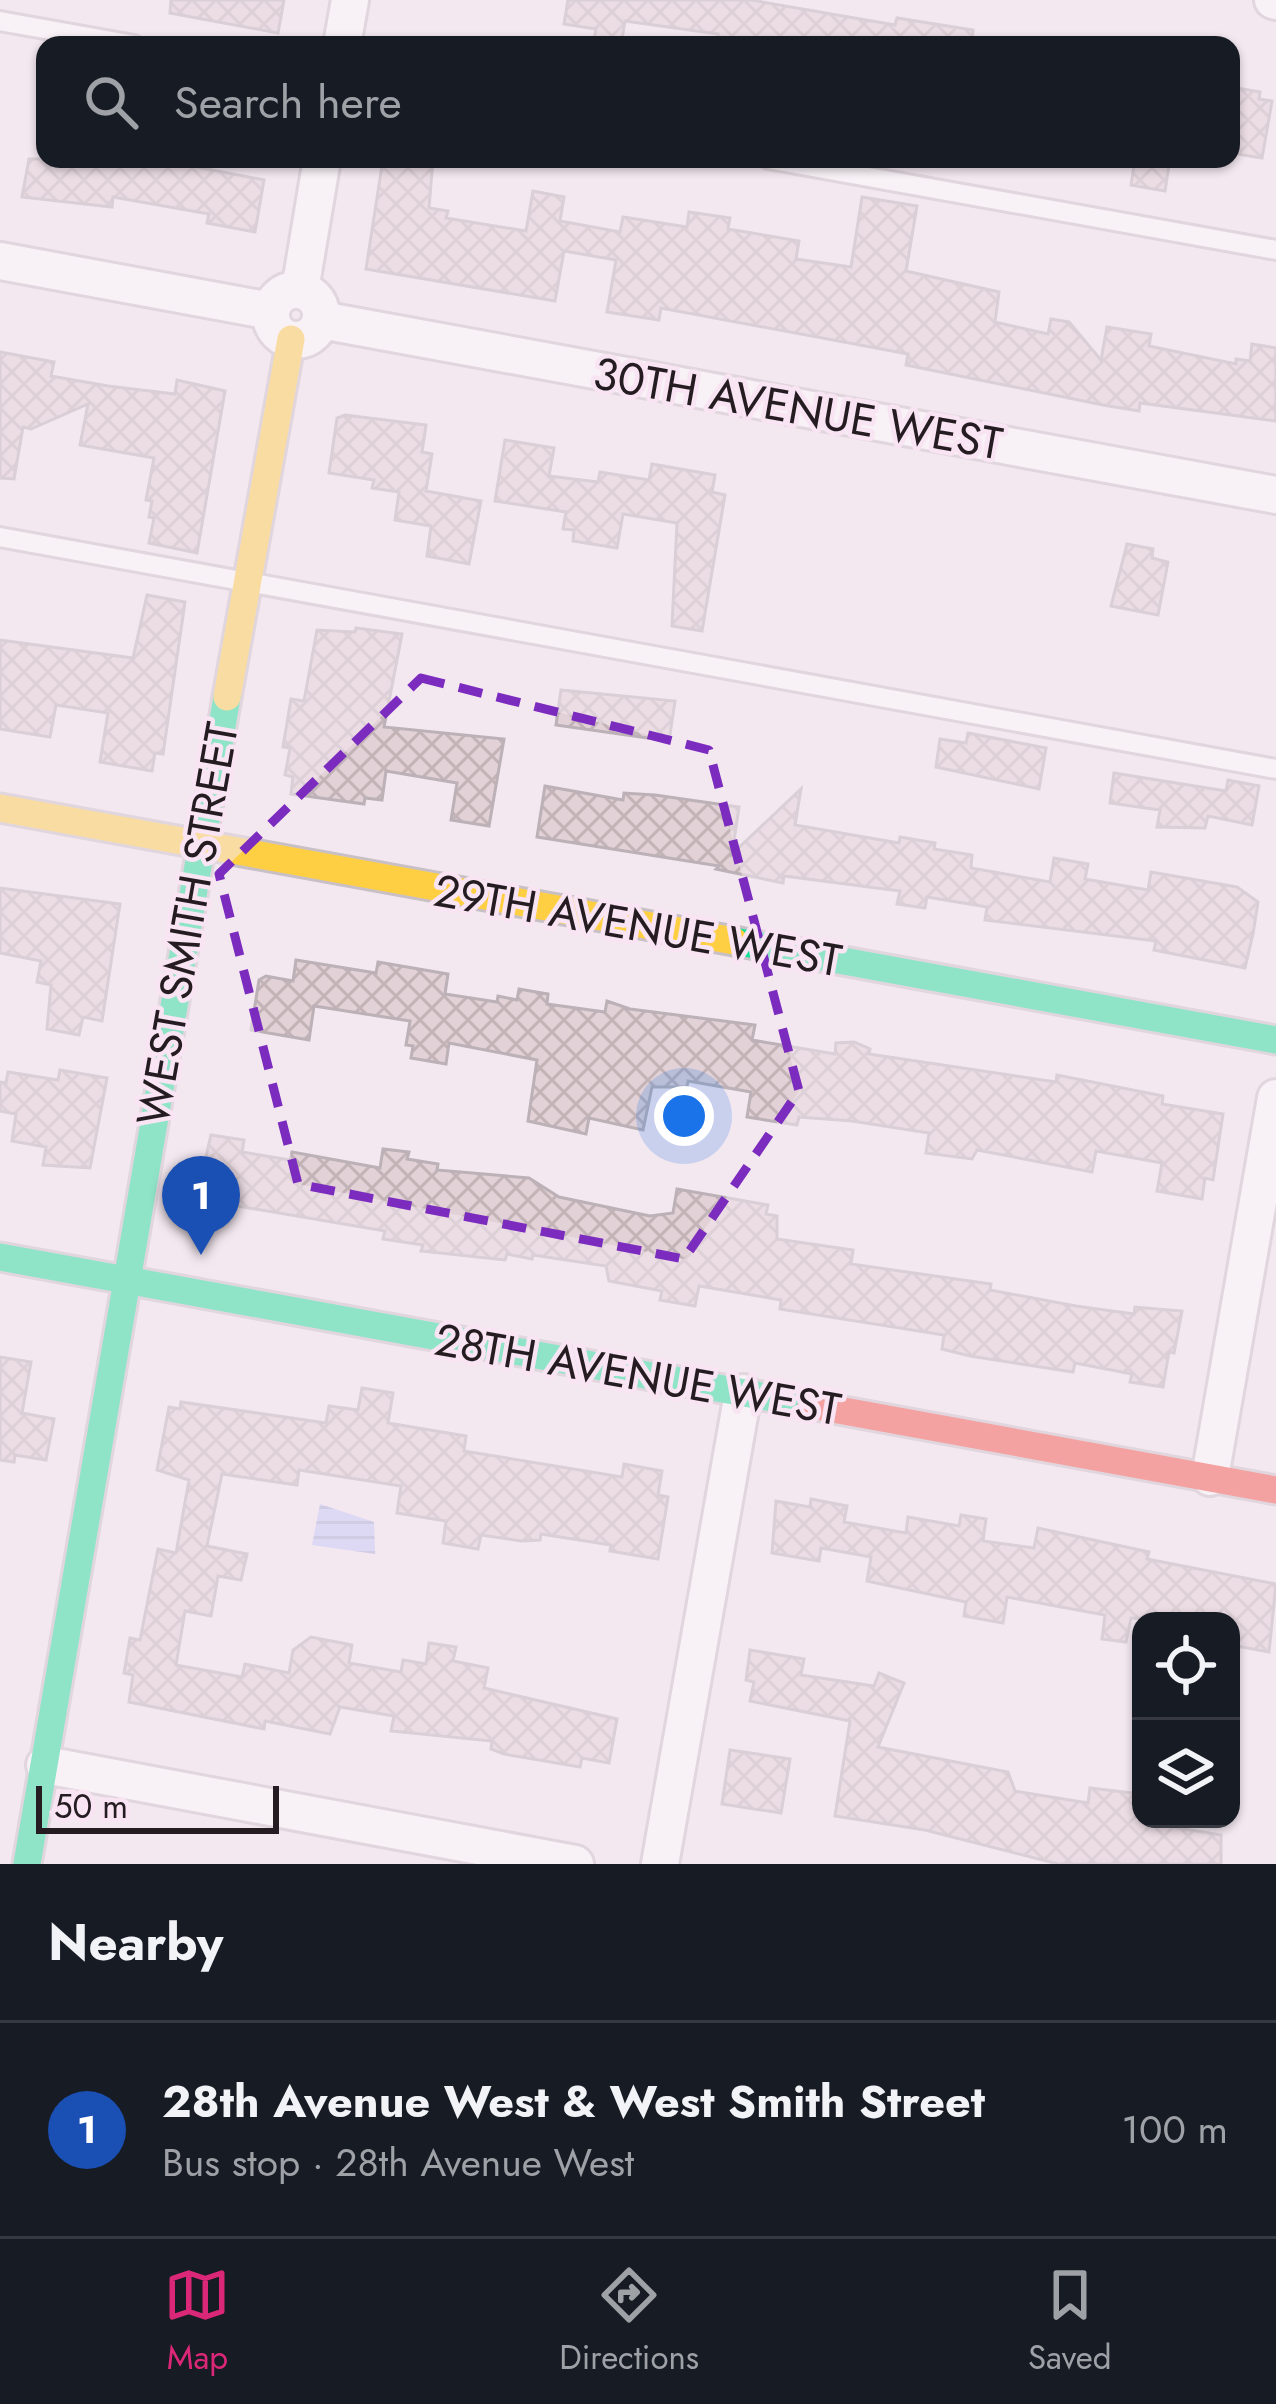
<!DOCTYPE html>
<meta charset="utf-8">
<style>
:root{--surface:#171b24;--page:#20242c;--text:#f1f3f6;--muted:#9ea1a6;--line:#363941;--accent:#db2777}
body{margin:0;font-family:Jost,sans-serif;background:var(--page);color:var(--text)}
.controls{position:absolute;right:36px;bottom:36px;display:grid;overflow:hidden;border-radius:24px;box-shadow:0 3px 9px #0004}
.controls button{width:108px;height:108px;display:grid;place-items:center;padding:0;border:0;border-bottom:3px solid var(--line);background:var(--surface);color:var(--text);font:60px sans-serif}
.scale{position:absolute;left:36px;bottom:30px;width:243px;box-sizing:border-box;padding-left:12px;border:6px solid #241c21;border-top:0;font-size:33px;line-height:42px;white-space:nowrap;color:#241c21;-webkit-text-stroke:9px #f8e4f2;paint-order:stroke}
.you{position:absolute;left:684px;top:1116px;width:42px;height:42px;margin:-30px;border:9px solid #fff;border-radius:50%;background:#1a73e8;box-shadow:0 0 0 18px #1a73e833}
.badge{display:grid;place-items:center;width:78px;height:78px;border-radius:50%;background:var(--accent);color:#fff;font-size:39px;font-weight:700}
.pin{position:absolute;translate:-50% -99px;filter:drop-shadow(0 3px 6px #0008)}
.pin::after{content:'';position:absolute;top:63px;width:42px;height:36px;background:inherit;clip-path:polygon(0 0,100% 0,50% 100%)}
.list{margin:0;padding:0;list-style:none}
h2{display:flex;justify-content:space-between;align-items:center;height:156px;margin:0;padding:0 48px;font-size:51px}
h2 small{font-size:39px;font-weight:400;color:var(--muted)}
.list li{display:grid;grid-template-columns:78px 1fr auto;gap:36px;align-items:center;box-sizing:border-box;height:216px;padding:0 48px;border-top:3px solid var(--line)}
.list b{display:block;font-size:45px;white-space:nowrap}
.list p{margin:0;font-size:39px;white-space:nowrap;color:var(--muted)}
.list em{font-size:39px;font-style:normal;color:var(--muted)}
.icon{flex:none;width:66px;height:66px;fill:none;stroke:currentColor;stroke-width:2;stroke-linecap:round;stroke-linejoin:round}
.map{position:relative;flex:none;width:1276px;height:1864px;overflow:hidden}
.search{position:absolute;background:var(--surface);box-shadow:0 3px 9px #0004;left:36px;right:36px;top:36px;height:132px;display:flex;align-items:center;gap:30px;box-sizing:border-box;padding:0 42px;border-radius:24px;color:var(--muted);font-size:45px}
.sheet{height:372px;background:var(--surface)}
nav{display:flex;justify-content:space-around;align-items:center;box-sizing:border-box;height:168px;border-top:3px solid var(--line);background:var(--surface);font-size:33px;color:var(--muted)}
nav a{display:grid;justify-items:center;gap:6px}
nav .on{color:var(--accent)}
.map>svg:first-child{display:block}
.water{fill:url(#water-rules)}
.building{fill:url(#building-cross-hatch);stroke:#bbb1b6;stroke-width:3}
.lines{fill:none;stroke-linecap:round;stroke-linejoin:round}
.lane-casing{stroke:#c9c0c6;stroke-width:24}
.street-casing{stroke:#c9c0c6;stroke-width:42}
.fast-casing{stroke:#c9c0c6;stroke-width:33}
.slow-casing{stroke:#c9c0c6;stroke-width:33}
.jam-casing{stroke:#c9c0c6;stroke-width:33}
.lane{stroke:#fdfcfd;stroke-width:18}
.street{stroke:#fdfcfd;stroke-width:36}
.fast{stroke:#16e098;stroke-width:27}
.slow{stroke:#ffcf43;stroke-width:27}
.jam{stroke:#f24e42;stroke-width:27}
.marked{fill:none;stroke:#7b2cbf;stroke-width:9;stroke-dasharray:24 15;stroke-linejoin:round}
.labels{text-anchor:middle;stroke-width:9;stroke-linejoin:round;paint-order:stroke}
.street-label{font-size:45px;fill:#241c21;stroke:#f8e4f2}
</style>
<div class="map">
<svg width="1276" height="1864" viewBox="0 0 1276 1864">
<defs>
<pattern id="water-rules" width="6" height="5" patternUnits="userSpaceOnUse" patternTransform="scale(3)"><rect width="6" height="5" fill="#c0c6f6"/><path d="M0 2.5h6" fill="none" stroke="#a5aad3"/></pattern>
<pattern id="building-cross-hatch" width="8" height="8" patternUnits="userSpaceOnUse" patternTransform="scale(3)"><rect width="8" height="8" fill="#e2d1d6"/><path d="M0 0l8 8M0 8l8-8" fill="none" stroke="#c2b3b7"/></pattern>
</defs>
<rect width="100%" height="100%" fill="#f4e8f0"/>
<!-- water -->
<polygon class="water" points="320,1504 374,1522 375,1554 312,1545"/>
<!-- building -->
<g class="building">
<polygon points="171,0 284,0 278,33 170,13"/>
<polygon points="568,0 751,0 895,25 897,18 973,30 972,45 731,45 717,43 718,34 625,21 621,45 593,45 596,29 564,24"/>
<polygon points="1231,87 1260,92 1259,99 1272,101 1262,158 1231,153"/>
<polygon points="29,159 176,159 176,163 264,180 255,232 207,223 209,214 113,197 112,207 22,197"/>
<polygon points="383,159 433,159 429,208 448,211 446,218 526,231 533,191 564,197 560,221 620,232 623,217 687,227 689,212 730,218 728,229 799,241 796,259 851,267 862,197 917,206 906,271 999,292 995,322 1048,334 1051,319 1069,322 1101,360 1107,327 1151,334 1149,346 1236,364 1236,359 1250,361 1252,344 1276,348 1276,421 1140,403 1139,411 1103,405 906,365 908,354 661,308 659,320 607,312 616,260 564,251 555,301 366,269"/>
<polygon points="1135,159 1170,159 1165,191 1131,185"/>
<polygon points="0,352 54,362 51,376 108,386 175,394 177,380 225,391 197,553 149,543 154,518 149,517 152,501 146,500 154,458 80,445 88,404 31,429 23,427 14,479 0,478"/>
<polygon points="345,415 426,425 422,452 432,454 426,491 481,501 469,564 427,556 431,526 395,520 399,492 372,488 374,480 329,473 337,418"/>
<polygon points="505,440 554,448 549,476 598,482 600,472 649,480 652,464 715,475 712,492 725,495 702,631 672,626 677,523 623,514 617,548 573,541 574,530 563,529 566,512 495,501"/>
<polygon points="1127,544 1153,549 1152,558 1168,562 1158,615 1111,606"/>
<polygon points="147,595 185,602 163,754 155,753 152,771 100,762 108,713 56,705 50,737 0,729 0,640 133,658"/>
<polygon points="356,628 402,634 384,727 504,739 489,826 451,820 457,783 386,771 382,800 365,798 364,804 291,794 293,777 285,775 290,748 283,747 291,699 304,701 317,630 355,632"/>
<polygon points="561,690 675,701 669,741 556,725"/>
<polygon points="968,733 1046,748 1039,789 936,767 940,739 966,743"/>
<polygon points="1114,773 1226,791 1228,780 1259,786 1252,825 1208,816 1205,828 1157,827 1160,810 1110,803"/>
<polygon points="545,786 623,800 624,793 655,795 739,807 732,854 801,789 795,825 899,843 900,837 935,843 934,849 972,855 971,868 1050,882 1054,858 1088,864 1085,879 1148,890 1151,872 1237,887 1258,902 1253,934 1245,968 1154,950 1156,941 985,920 987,907 927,897 925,908 897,904 900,891 784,876 783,883 716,869 719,866 537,837"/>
<polygon points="0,888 120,904 102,1021 83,1017 79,1035 47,1029 51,985 37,982 41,961 0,953"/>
<polygon points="296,960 376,973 378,962 448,974 445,994 497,1002 498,996 517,1000 519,989 548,994 547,1004 605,1012 607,1001 630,1009 755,1025 752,1040 835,1054 836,1043 854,1042 870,1049 869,1054 1056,1082 1057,1075 1163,1096 1162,1104 1223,1114 1213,1180 1205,1178 1202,1199 1157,1191 1162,1163 1096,1151 1092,1172 977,1150 972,1159 926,1153 929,1133 852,1121 799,1117 797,1125 747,1117 751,1092 688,1081 687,1087 652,1087 643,1130 589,1118 586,1134 528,1121 537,1060 449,1043 446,1064 411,1058 413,1046 406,1045 410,1021 314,1006 309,1040 251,1030 259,980 266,976 293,981"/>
<polygon points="60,1070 107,1078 90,1168 43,1165 46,1147 12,1141 16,1114 0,1111 0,1082 6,1083 8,1072 58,1080"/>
<polygon points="211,1135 244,1140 242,1152 290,1160 292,1152 380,1168 383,1149 409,1152 407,1159 438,1164 437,1170 529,1178 559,1197 650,1216 673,1213 677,1189 768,1205 766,1214 777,1216 777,1239 853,1250 851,1264 991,1284 990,1290 1076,1306 1134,1314 1135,1307 1182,1311 1174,1353 1169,1352 1163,1387 1130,1382 1132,1374 1075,1363 1073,1372 970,1356 942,1349 944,1335 780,1309 781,1300 699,1286 695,1306 660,1300 662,1291 609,1281 606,1266 533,1255 532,1259 507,1254 505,1260 421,1251 423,1245 383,1239 385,1231 196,1199"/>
<polygon points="0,1357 31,1362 22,1413 54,1419 46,1460 15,1455 14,1462 0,1460"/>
<polygon points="362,1388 393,1393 388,1423 466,1436 464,1451 622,1477 624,1464 662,1471 658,1495 668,1497 658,1559 610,1551 611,1545 541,1534 540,1540 521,1541 481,1535 478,1549 443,1543 446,1521 397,1513 401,1486 299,1470 297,1485 222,1474 207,1546 247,1554 241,1580 218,1576 211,1616 185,1611 176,1665 242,1677 245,1664 289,1673 293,1650 311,1637 352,1645 349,1663 401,1672 403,1660 426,1664 429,1643 456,1647 453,1661 488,1668 484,1688 617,1719 609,1763 582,1758 580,1767 504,1754 491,1749 492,1741 391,1731 394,1716 340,1707 330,1734 265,1721 264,1729 129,1702 133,1675 124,1673 130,1638 140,1640 158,1549 176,1553 189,1480 157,1470 169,1407 180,1409 181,1402 326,1423 329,1406 358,1410"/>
<polygon points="811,1499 847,1506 844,1522 906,1533 908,1517 959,1526 961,1515 986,1519 983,1541 1034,1548 1038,1528 1149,1552 1147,1559 1276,1584 1269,1652 1231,1645 1231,1621 1131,1618 1126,1642 1102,1639 1105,1615 1007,1597 1003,1623 964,1616 966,1602 867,1581 871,1557 821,1548 819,1561 772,1553 776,1501 810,1507"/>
<polygon points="750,1650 804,1659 801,1675 874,1686 879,1673 904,1683 878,1747 1008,1772 1015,1791 1088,1803 1090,1788 1141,1794 1141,1822 1221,1835 1221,1864 1058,1864 925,1830 835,1816 850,1721 750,1701 754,1682 746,1680"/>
<polygon points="730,1750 790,1759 781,1813 722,1804"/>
</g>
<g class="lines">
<defs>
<g id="lane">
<polyline points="0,21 134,45"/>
<polyline points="768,159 1276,250"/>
<polyline points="0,537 1276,769"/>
</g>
<g id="street">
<polyline points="1273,0 1276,1"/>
<polyline points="342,45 350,0"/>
<polyline points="0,261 271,311"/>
<polyline points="300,290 322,159"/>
<circle cx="296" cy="315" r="25"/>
<polyline points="321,320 1276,495"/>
<polyline points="1210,1477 1276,1098"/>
<polyline points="45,1765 575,1864"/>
<polyline points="660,1864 743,1393"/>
</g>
<g id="fast">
<polyline points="734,941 1276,1040"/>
<polyline points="0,1257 811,1405"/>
<polyline points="27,1864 227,697"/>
</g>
<g id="slow">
<polyline points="227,697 291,339"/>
<polyline points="0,808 734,941"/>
</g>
<polyline id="jam" points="811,1405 1276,1490"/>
</defs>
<!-- lane casing -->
<use href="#lane" class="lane-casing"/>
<!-- street casing -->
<use href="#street" class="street-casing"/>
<!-- fast casing -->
<use href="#fast" class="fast-casing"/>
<!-- slow casing -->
<use href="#slow" class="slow-casing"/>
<!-- jam casing -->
<use href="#jam" class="jam-casing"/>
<!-- lane -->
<use href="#lane" class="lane"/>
<!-- street -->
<use href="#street" class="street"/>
<!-- fast -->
<use href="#fast" class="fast"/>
<!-- slow -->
<use href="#slow" class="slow"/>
<!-- jam -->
<use href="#jam" class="jam"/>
</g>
<!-- marked area -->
<path d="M0 0H1276V1864H0ZM421 678 709 750 799 1091 684 1259 298 1184 219 874Z" fill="#f4e8f0" fill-opacity=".55" fill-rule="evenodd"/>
<path class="marked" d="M421 678 709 750 799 1091 684 1259 298 1184 219 874Z"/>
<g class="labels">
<!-- street labels -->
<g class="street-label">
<text transform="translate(798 408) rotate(10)" y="16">30TH AVENUE WEST</text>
<text transform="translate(187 924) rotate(-80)" y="16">WEST SMITH STREET</text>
<text transform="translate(638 925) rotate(10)" y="16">29TH AVENUE WEST</text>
<text transform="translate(638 1374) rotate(10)" y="16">28TH AVENUE WEST</text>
</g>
</g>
</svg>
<div class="controls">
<button><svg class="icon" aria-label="locate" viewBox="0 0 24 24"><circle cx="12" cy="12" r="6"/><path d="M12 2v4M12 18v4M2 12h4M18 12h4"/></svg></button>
<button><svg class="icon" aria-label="layers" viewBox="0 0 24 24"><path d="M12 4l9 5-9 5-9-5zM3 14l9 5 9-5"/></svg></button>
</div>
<div class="scale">50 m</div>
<div class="you"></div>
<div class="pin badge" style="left:201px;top:1255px;background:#1a4fb4">1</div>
<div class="search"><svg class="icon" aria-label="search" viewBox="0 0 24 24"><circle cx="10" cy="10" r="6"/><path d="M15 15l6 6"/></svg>Search here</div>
</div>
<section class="sheet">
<h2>Nearby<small></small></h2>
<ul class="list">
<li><span class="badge" style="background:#1a4fb4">1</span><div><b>28th Avenue West &amp; West Smith Street</b><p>Bus stop · 28th Avenue West</p></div><em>100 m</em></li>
</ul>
</section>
<nav>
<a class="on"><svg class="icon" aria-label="map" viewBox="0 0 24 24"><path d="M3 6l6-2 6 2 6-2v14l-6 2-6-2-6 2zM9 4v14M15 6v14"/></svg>Map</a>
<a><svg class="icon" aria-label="directions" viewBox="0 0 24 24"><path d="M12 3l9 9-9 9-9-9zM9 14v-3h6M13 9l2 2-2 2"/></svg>Directions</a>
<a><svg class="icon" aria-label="saved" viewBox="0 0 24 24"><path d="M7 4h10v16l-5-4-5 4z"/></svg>Saved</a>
</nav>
